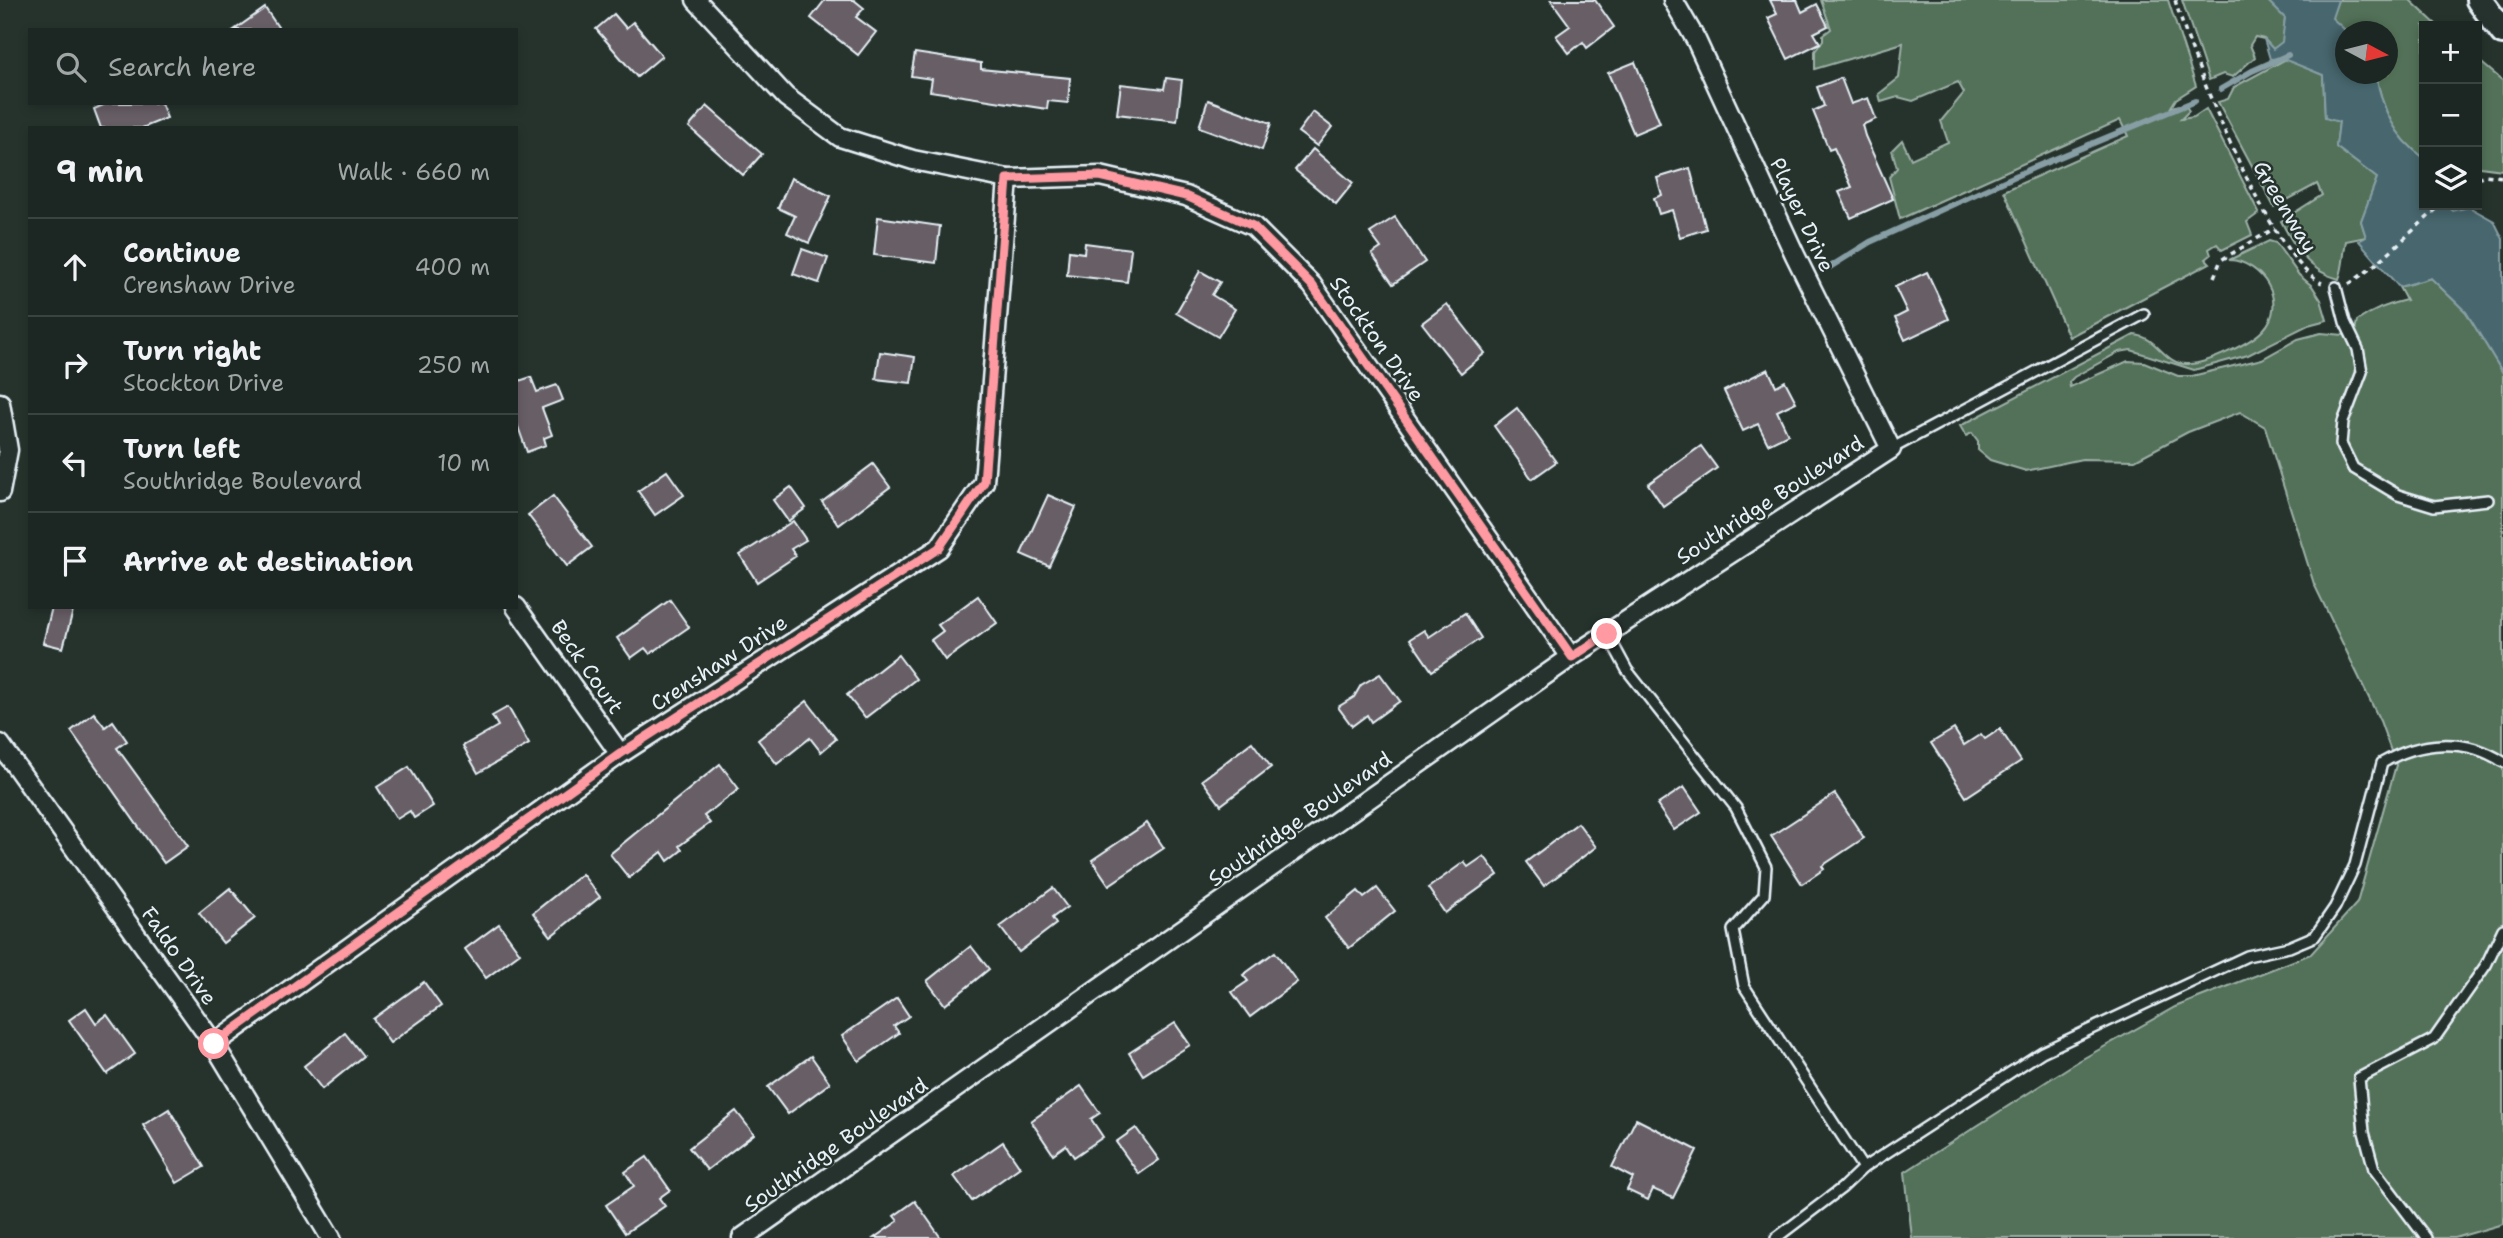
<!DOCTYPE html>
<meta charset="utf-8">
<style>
:root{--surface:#1c2622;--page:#252e2a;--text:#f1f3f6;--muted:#a0a5a5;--line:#3a4340}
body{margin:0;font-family:"Shantell Sans",sans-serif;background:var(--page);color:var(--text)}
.controls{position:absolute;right:21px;top:21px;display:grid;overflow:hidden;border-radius:0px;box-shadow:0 4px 10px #0003}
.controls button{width:63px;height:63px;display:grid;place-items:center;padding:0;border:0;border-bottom:2px solid var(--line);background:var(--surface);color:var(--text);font:35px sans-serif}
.compass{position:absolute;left:2335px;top:21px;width:63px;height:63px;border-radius:50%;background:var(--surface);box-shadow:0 4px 10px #0003;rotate:97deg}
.stop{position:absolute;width:21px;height:21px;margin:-16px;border:5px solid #ff9aa2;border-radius:50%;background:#fff}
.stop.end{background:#ff9aa2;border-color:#fff;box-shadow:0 2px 7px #0008}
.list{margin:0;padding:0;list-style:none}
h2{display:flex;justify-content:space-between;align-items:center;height:91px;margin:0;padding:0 28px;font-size:30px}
h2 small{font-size:23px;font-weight:400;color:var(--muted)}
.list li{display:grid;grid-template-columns:46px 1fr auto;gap:21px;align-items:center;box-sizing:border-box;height:98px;padding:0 28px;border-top:2px solid var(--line)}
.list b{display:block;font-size:26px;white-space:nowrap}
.list p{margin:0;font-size:23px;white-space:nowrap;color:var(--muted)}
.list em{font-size:23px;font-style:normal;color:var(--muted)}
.icon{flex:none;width:38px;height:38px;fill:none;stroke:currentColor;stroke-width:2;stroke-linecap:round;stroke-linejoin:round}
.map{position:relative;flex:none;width:2503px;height:1238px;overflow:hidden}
.search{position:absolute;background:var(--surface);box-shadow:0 4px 10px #0003;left:28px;top:28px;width:490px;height:77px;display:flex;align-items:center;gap:18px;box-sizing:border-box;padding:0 24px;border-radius:0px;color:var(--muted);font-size:26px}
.panel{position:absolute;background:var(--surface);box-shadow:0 4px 10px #0003;left:28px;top:126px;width:490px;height:483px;border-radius:0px}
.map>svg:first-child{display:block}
.green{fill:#527159;stroke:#9db1a8;stroke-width:2}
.water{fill:#47666d;stroke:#879ea5;stroke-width:2}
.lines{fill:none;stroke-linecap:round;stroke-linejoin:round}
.stream{stroke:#879ea5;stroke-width:6}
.building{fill:#675f66;stroke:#e8f1f8;stroke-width:2}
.lane-casing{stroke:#e8f1f8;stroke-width:14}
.street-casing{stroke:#e8f1f8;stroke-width:23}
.secondary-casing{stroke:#e8f1f8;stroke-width:30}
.path{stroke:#e8f1f8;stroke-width:3.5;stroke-dasharray:5 5;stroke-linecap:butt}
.lane{stroke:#26332d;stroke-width:9}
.street{stroke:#26332d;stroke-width:18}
.secondary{stroke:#26332d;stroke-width:24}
.route{stroke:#ff9aa2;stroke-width:9}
.labels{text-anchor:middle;stroke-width:5;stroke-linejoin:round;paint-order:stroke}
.street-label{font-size:21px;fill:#e8f1f8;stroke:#26332d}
</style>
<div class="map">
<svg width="2503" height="1238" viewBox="0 0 2503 1238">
<rect width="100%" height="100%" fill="#26332d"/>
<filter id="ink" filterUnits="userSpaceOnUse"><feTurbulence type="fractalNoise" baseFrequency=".0143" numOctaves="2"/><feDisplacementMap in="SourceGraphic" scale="14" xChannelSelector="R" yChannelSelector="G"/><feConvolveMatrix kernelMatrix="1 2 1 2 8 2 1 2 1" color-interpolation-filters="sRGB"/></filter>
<g filter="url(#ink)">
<!-- green -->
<g class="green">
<polygon points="1821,0 2168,0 2196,86 2176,99 2171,107 2185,104 2189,111 2181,119 2194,117 2206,109 2259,213 2247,222 2252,235 2222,250 2217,244 2209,249 2211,255 2206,259 2210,263 2069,337 2004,191 2128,136 2120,120 1900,219 1889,177 1897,168 1892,150 1902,140 1911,159 1948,142 1941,121 1964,93 1958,82 1913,101 1898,97 1881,102 1879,94 1899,78 1903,43 1815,69 1815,51 1823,40 1823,35 1831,29"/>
<polygon points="2182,0 2267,0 2285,18 2283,42 2273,49 2264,39 2255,37 2250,45 2255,57 2233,77 2223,74 2209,80"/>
<path d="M2338 0H2410L2438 26H2424V158C2394 137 2382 109 2376 74H2388V32L2346 31 2331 18Z"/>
<path d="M2286 59 2323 75 2325 117 2339 122 2336 147 2377 178 2361 221 2366 237 2346 241C2343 255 2344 266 2339 279 2308 271 2295 248 2281 221L2322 195 2317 184 2274 207 2218 102 2228 99 2234 87Z"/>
<polygon points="2477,59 2503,81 2503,170 2480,167 2477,160"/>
<path d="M2269 241 2276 243 2299 275 2312 286 2321 300 2327 320 2308 325 2248 355 2194 370 2131 350 2119 352 2074 377 2069 382 2070 387 2128 361 2144 362 2178 376H2192L2262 359 2298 339 2321 333 2344 335 2355 330 2357 321C2373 310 2387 304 2406 300L2399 287 2431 278 2466 312 2503 373V1224L2455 1238H1912L1905 1172 2077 1062 2175 1007 2311 954 2357 903 2396 765 2380 721 2314 584 2265 427 2240 412 2188 432 2135 460 2082 459 2026 471 1990 460 1978 450V441L1972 433 1966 436 1960 426 2134 335C2158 336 2164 366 2189 364 2207 364 2251 343 2263 330 2289 303 2262 261 2229 260Z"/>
</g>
<!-- water -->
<path class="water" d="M2267 0H2338L2332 18 2346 31V74H2376C2382 109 2394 137 2424 158V205H2447L2453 211 2469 207 2494 221 2503 239V373L2466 312 2431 278 2399 287 2359 241 2366 237 2361 221 2377 178 2336 147 2339 122 2325 118 2323 75 2281 58 2270 59 2264 39 2273 49 2282 42 2285 18Z"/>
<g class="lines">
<!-- stream -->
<g class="stream">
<polyline points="2221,89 2252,71 2288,55"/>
<polyline points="1830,267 1870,242 2033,168 2195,101"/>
</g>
</g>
<!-- building -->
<g class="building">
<polygon points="825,0 854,0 864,8 856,17 876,32 858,55 811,18"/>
<polygon points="1551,0 1595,0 1614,27 1587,48 1583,42 1569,53 1556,36 1570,26"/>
<polygon points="1770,0 1797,0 1802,12 1817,4 1828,26 1814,33 1820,43 1788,59 1768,18 1777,14"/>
<polygon points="265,8 280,30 234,30"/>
<polygon points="614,14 626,28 633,22 662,56 637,77 596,29"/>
<polygon points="915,53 981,63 981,69 1070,78 1068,103 1048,101 1047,109 930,91 932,79 911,76"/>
<polygon points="1635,62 1660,123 1634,134 1608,73"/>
<polygon points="1166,78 1182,80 1177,121 1117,114 1121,84 1164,89"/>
<polygon points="1841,78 1851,104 1868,98 1876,119 1862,125 1865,136 1893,199 1851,218 1839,192 1852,187 1834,148 1829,150 1813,111 1824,106 1817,87"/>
<polygon points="1208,100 1271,123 1262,150 1199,127"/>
<polygon points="108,103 161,103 167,118 142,128 101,128 94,109"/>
<polygon points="707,106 762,154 743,175 689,127"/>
<polygon points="1313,112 1332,127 1317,146 1298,132"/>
<polygon points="1313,149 1353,183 1336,204 1295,170"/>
<polygon points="1690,168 1706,229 1680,237 1672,210 1659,214 1654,198 1662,195 1657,178"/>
<polygon points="791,178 831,196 809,243 787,233 795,216 778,208"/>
<polygon points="878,217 940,226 936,263 874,255"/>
<polygon points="1395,217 1425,262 1393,284 1372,254 1381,248 1370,233"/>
<polygon points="1085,243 1131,249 1127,282 1067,275 1069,251 1084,253"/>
<polygon points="802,249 828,258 819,283 793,274"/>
<polygon points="1200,271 1220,282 1212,295 1235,309 1218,337 1176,313"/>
<polygon points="1927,272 1949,319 1905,340 1895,318 1907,312 1895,287"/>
<polygon points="1447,304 1485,353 1461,373 1422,323"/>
<polygon points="880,352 915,357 911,383 876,379"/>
<polygon points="1768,369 1776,386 1785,381 1796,402 1777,411 1788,434 1768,444 1758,424 1743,431 1724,391"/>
<polygon points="531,377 537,392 557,385 563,400 542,408 552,435 544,438 546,445 527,452 516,421 516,382"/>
<polygon points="1517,408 1556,462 1532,479 1494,426"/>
<polygon points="1701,446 1717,468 1663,506 1648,484"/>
<polygon points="873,464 890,487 839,525 822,502"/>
<polygon points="667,471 684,495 655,515 638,491"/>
<polygon points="791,487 806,508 788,521 773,500"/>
<polygon points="1048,495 1076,507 1049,566 1021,554"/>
<polygon points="553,496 592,547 567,566 528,515"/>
<polygon points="793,521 806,540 791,549 796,556 757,582 740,555"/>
<polygon points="978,596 997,623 945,660 931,640 943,631 938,625"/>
<polygon points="670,600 689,627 650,654 645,648 631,658 617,638"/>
<polygon points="52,607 74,607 63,648 43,643"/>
<polygon points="1465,613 1481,638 1432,671 1410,639 1424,630 1429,637"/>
<polygon points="898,655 916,679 865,718 847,695"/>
<polygon points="1380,674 1400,701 1371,722 1367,715 1352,726 1338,707 1354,697 1361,685"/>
<polygon points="807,701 836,739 821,752 810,738 777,764 758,740"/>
<polygon points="508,707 529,744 478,773 463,746 498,726 492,716"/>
<polygon points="94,713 105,727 113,721 127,741 117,748 188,846 164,863 71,731"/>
<polygon points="1954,729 1964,745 1981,734 1985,739 2000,729 2021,761 1966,797 1931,743"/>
<polygon points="1252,742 1271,767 1221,805 1202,780"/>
<polygon points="720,764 739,789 704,816 710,823 679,846 682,850 668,861 662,852 629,878 610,854"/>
<polygon points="409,767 433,806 414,818 410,811 397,819 377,787"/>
<polygon points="1684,787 1701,812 1674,830 1657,805"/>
<polygon points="1835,794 1864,838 1822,866 1824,869 1802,884 1771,836"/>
<polygon points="1147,823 1164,848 1109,885 1092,860"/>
<polygon points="1578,823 1596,847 1544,886 1526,862"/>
<polygon points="1484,856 1498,875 1445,913 1428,888 1464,862 1468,867"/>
<polygon points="582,874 600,897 551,936 533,913"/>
<polygon points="230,888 255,918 223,943 199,913"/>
<polygon points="1053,888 1067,907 1052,918 1056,924 1019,952 1000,927"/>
<polygon points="1377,888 1395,911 1349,948 1325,918 1358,891 1364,898"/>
<polygon points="499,924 520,953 486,978 465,949"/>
<polygon points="971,946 989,969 945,1005 927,981"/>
<polygon points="1275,952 1297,982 1250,1017 1232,992 1248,981 1243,975"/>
<polygon points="424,982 441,1006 390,1043 373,1019"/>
<polygon points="897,998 909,1016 894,1026 899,1033 859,1061 842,1036"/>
<polygon points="86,1008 96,1023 107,1015 135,1054 107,1074 69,1020"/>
<polygon points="1175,1023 1190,1045 1143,1075 1129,1053"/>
<polygon points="345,1033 363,1056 322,1089 304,1066"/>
<polygon points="811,1056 830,1083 788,1114 768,1087"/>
<polygon points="1081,1086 1100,1113 1091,1119 1103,1137 1074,1157 1066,1145 1053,1154 1031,1121"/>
<polygon points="169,1109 204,1167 177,1183 143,1125"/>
<polygon points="736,1111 754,1134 707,1170 689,1148"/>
<polygon points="1636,1119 1697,1150 1673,1198 1653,1189 1648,1200 1627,1190 1633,1178 1612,1167"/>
<polygon points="1136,1128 1159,1160 1139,1174 1116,1142"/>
<polygon points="1003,1142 1020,1167 972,1201 954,1176"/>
<polygon points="647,1157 670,1190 659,1198 665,1206 625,1233 606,1205 634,1186 625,1172"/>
<polygon points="915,1201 941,1238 874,1238 898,1221 894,1216"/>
</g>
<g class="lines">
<defs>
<g id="lane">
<polyline points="2336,287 2345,322 2358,349 2362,372 2343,422 2341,444 2353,468 2398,495 2434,506 2488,500"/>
<polyline points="1891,449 2144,314"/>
<polyline points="1607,633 1627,670 1736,808 1766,867 1764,895 1733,930 1744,986 1863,1168 1842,1188 1776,1238"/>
<path d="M1863 1168 2042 1052 2247 956 2289 947 2315 936 2335 907 2355 865 2382 763C2420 741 2465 737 2503 762"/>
<polyline points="2426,1238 2374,1169 2364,1132 2359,1078 2434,1039 2486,965 2503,929"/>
</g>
<g id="street">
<polyline points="696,0 786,97 840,137 913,160 1008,179 1100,176 1186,196 1253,226 1312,285 1571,657"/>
<polyline points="0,403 8,450 0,492"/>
<polyline points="516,607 620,754"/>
<polyline points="0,744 214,1044 331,1238"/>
<polyline points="214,1044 620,754 939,548 984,482 1008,179"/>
<polyline points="742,1238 1571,657 1891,449 1795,255 1696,40 1673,0"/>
</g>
<polyline id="secondary" points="2479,0 2503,32"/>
</defs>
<!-- lane casing -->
<use href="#lane" class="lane-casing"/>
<!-- street casing -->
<use href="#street" class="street-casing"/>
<!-- secondary casing -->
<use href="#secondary" class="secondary-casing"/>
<!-- path -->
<g class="path">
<path d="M2175 0C2191 57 2271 260 2322 283"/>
<polyline points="2477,178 2485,175 2503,177"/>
<polyline points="2214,277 2221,260 2275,228"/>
<polyline points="2349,284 2374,266 2441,205"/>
</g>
<!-- lane -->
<use href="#lane" class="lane"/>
<!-- street -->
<use href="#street" class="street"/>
<!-- secondary -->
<use href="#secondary" class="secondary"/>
</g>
</g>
<g class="lines" filter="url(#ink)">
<!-- route -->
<polyline class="route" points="214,1044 620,754 939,548 984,482 1007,179 1100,176 1186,196 1253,226 1312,285 1572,657 1607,634"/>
</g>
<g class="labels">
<!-- street labels -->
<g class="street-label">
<text transform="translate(2285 207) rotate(59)" y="7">Greenway</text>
<text transform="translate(1802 215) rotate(65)" y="7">Player Drive</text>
<text transform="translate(1377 339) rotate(55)" y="7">Stockton Drive</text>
<text transform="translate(1770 500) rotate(-33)" y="7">Southridge Boulevard</text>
<text transform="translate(719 663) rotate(-33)" y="7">Crenshaw Drive</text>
<text transform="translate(587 667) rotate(55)" y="7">Beck Court</text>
<text transform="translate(1300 819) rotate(-35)" y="7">Southridge Boulevard</text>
<text transform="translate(179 956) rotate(55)" y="7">Faldo Drive</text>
<text transform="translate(836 1145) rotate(-35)" y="7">Southridge Boulevard</text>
</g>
</g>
</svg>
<div class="controls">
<button>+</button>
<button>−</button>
<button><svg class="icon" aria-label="layers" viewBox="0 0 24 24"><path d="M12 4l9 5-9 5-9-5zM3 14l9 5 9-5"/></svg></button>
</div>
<svg class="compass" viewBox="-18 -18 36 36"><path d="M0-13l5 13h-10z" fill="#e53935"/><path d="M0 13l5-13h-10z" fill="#a0a5a5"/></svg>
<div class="stop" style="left:214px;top:1044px"></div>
<div class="stop end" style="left:1607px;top:634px"></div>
<div class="search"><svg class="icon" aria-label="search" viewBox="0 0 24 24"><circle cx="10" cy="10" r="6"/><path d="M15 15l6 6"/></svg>Search here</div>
<section class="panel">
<h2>9 min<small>Walk · 660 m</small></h2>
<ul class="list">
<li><svg class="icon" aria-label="ahead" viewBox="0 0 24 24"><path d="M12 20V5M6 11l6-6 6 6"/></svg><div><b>Continue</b><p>Crenshaw Drive</p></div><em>400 m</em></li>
<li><svg class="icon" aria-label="right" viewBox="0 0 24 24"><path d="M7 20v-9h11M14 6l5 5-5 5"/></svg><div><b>Turn right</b><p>Stockton Drive</p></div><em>250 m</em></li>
<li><svg class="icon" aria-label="left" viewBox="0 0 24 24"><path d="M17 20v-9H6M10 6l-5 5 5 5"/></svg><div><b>Turn left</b><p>Southridge Boulevard</p></div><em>10 m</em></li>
<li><svg class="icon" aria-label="arrive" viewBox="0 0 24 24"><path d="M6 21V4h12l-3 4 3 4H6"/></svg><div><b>Arrive at destination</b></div></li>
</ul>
</section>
</div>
